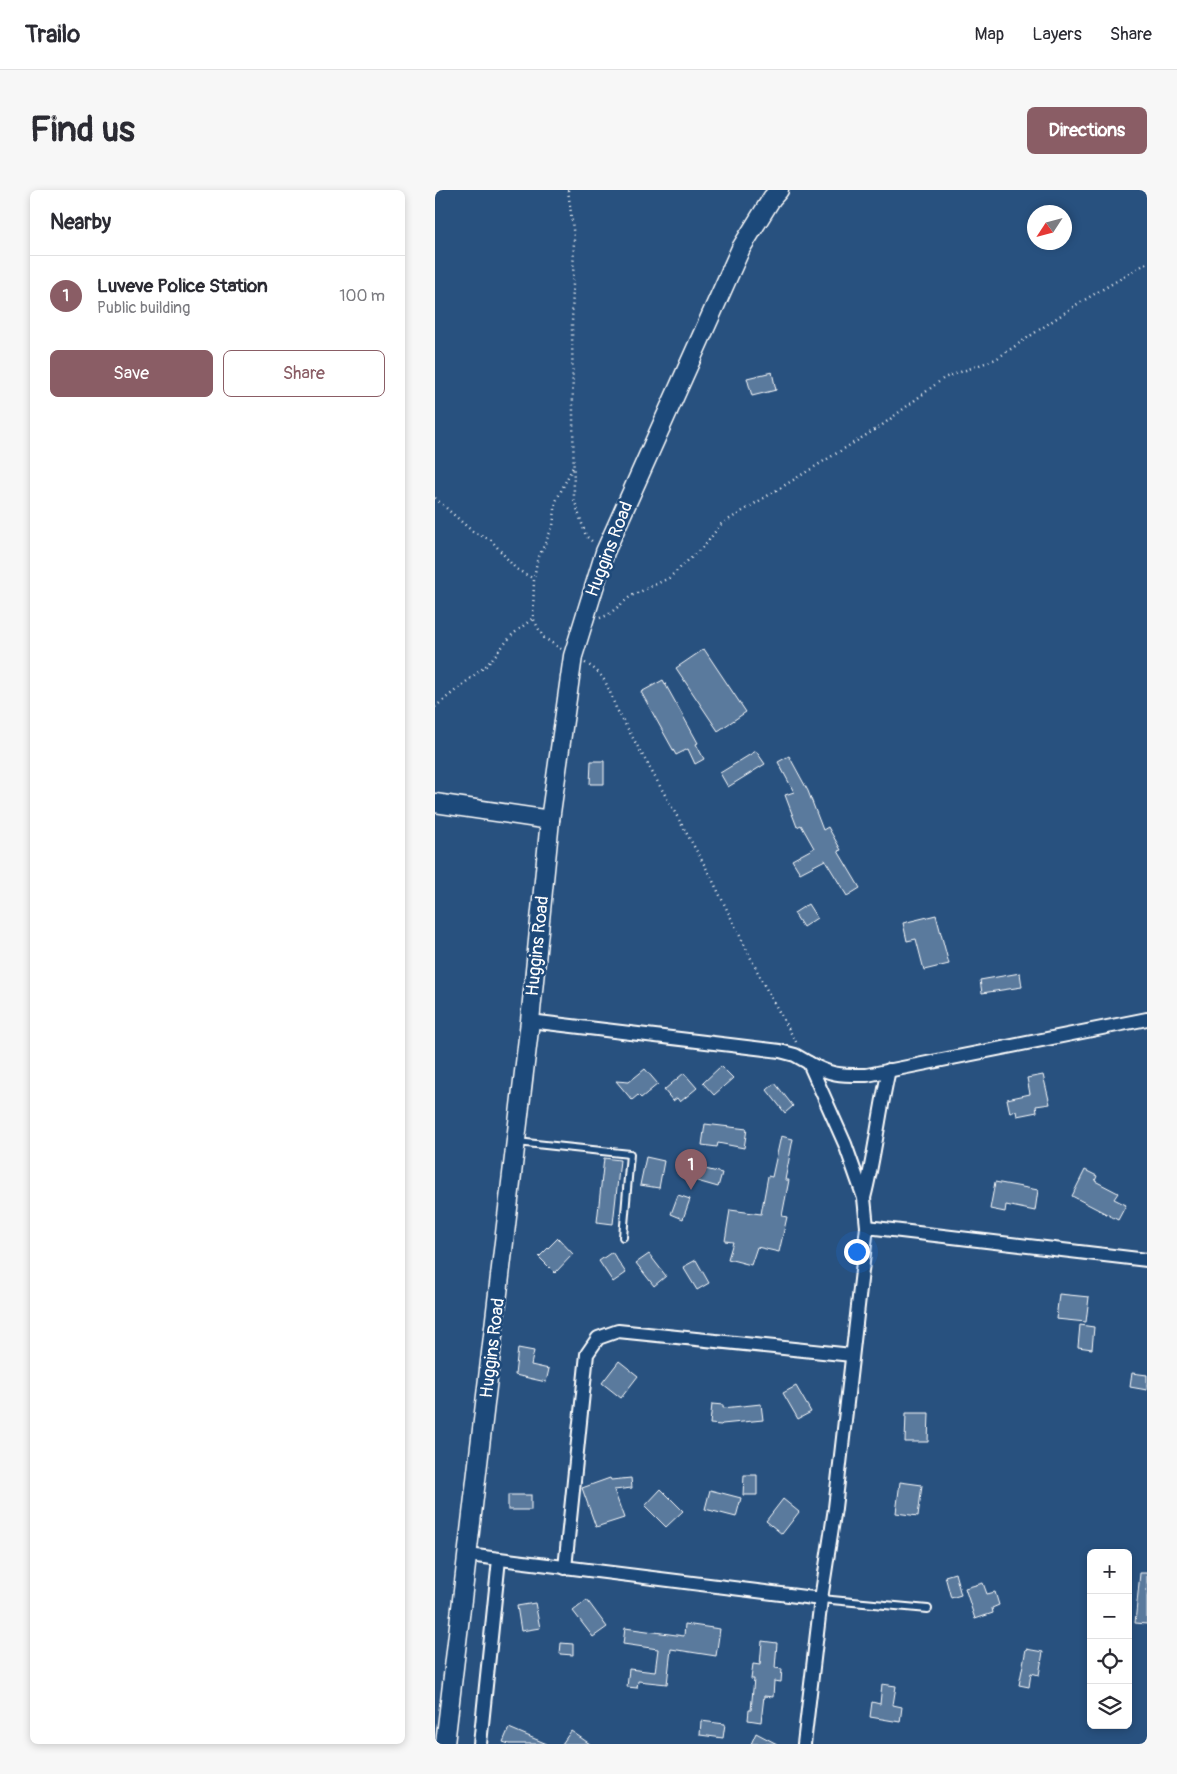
<!DOCTYPE html>
<meta charset="utf-8">
<style>
:root{--surface:#fff;--page:#f7f7f7;--text:#2b2b33;--muted:#7c7c81;--line:#e1e1e2;--accent:#8a5d65}
body{margin:0;font-family:Pangolin,sans-serif;background:var(--page);color:var(--text)}
.controls{position:absolute;right:15px;bottom:15px;display:grid;overflow:hidden;border-radius:8px;box-shadow:0 2px 8px #0003}
.controls button{width:45px;height:45px;display:grid;place-items:center;padding:0;border:0;border-bottom:1px solid var(--line);background:var(--surface);color:var(--text);font:25px sans-serif}
.compass{position:absolute;left:592px;top:15px;width:45px;height:45px;border-radius:50%;background:var(--surface);box-shadow:0 2px 8px #0003;rotate:234deg}
.you{position:absolute;left:421px;top:1061px;width:18px;height:18px;margin:-12px;border:4px solid #fff;border-radius:50%;background:#1a73e8;box-shadow:0 0 0 8px #1a73e833}
.badge{display:grid;place-items:center;width:32px;height:32px;border-radius:50%;background:var(--accent);color:#fff;font-size:16px;font-weight:700}
.pin{position:absolute;translate:-50% -41px;filter:drop-shadow(0 1px 2px #0008)}
.pin::after{content:'';position:absolute;top:26px;width:18px;height:15px;background:inherit;clip-path:polygon(0 0,100% 0,50% 100%)}
.list{margin:0;padding:0;list-style:none}
h2{display:flex;justify-content:space-between;align-items:center;height:65px;margin:0;padding:0 20px;font-size:21px}
h2 small{font-size:16px;font-weight:400;color:var(--muted)}
.list li{display:grid;grid-template-columns:32px 1fr auto;gap:15px;align-items:center;box-sizing:border-box;height:80px;padding:0 20px;border-top:1px solid var(--line)}
.list b{display:block;font-size:19px;white-space:nowrap}
.list p{margin:0;font-size:16px;white-space:nowrap;color:var(--muted)}
.list em{font-size:16px;font-style:normal;color:var(--muted)}
.actions{display:flex;gap:10px;padding:15px 20px}
.actions a{flex:1;padding:11px 0;border:1px solid var(--accent);border-radius:8px;text-align:center;font-size:18px;color:var(--accent)}
.actions .main{background:var(--accent);color:#fff}
.icon{flex:none;width:28px;height:28px;fill:none;stroke:currentColor;stroke-width:2;stroke-linecap:round;stroke-linejoin:round}
.map{position:relative;flex:none;width:712px;height:1554px;overflow:hidden;border-radius:8px}
header{display:flex;align-items:center;gap:30px;box-sizing:border-box;height:70px;padding:0 25px;background:var(--surface);border-bottom:1px solid var(--line)}
header strong{font-size:24px}
nav{display:flex;gap:28px;margin-inline-start:auto;font-size:18px}
.intro{display:flex;align-items:center;justify-content:space-between;box-sizing:border-box;height:120px;padding:0 30px}
h1{margin:0;font-size:35px}
.button{padding:12px 22px;border-radius:8px;background:var(--accent);color:#fff;font-size:18px;font-weight:700}
main{display:flex;gap:30px;padding:0 30px}
aside{flex:1;background:var(--surface);border-radius:8px;box-shadow:0 2px 8px #0003}
.map>svg:first-child{display:block}
.building{fill:#5a7a9d;stroke:#fff}
.lines{fill:none;stroke-linecap:round;stroke-linejoin:round}
.lane-casing{stroke:#fff;stroke-width:10}
.street-casing{stroke:#fff;stroke-width:16}
.secondary-casing{stroke:#fff;stroke-width:21}
.path{stroke:#fff;stroke-width:2.5;stroke-dasharray:1 4;stroke-linecap:butt}
.lane{stroke:#1f4a7a;stroke-width:6}
.street{stroke:#1f4a7a;stroke-width:12}
.secondary{stroke:#1f4a7a;stroke-width:18}
.labels{text-anchor:middle;stroke-width:5;stroke-linejoin:round;paint-order:stroke}
.street-label{font-size:18px;fill:#fff;stroke:#1f4a7a}
</style>
<header>
<strong>Trailo</strong>
<nav><a>Map</a><a>Layers</a><a>Share</a></nav>
</header>
<div class="intro"><h1>Find us</h1><a class="button">Directions</a></div>
<main>
<aside>
<h2>Nearby<small></small></h2>
<ul class="list">
<li><span class="badge">1</span><div><b>Luveve Police Station</b><p>Public building</p></div><em>100 m</em></li>
</ul>
<div class="actions"><a class="main">Save</a><a>Share</a></div>
</aside>
<div class="map">
<svg width="712" height="1554" viewBox="0 0 712 1554">
<rect width="100%" height="100%" fill="#28517f"/>
<filter id="ink" filterUnits="userSpaceOnUse"><feTurbulence type="fractalNoise" baseFrequency=".02" numOctaves="2"/><feDisplacementMap in="SourceGraphic" scale="10" xChannelSelector="R" yChannelSelector="G"/><feConvolveMatrix kernelMatrix="1 2 1 2 8 2 1 2 1" color-interpolation-filters="sRGB"/></filter>
<g filter="url(#ink)">
<!-- building -->
<g class="building">
<polygon points="337,182 341,200 317,206 312,188"/>
<polygon points="269,459 311,522 283,541 241,478"/>
<polygon points="228,490 263,553 261,554 269,569 260,574 253,559 241,565 206,502"/>
<polygon points="321,561 330,574 293,597 285,583"/>
<polygon points="354,566 373,601 388,640 393,637 406,660 403,661 425,698 412,706 390,670 365,683 357,670 379,658 366,635 362,637 350,605 359,602 343,572"/>
<polygon points="156,571 169,571 169,594 155,594"/>
<polygon points="373,714 382,728 368,737 359,723"/>
<polygon points="501,725 514,774 489,780 481,749 472,751 468,733"/>
<polygon points="585,783 587,797 547,803 545,790"/>
<polygon points="286,876 298,888 279,905 268,893"/>
<polygon points="210,879 223,894 206,908 203,905 197,910 181,891 194,892"/>
<polygon points="249,883 262,898 245,912 242,908 238,911 229,900"/>
<polygon points="608,885 615,914 601,916 602,922 582,926 581,921 575,923 572,909 595,904 592,888"/>
<polygon points="340,893 358,916 350,923 332,900"/>
<polygon points="270,934 312,939 309,958 283,953 282,957 267,955"/>
<polygon points="346,946 358,949 350,990 354,990 347,1026 352,1027 344,1062 322,1057 316,1075 293,1069 298,1052 290,1051 295,1020 326,1024 333,986 337,987"/>
<polygon points="211,967 229,971 224,998 205,995"/>
<polygon points="169,968 185,970 178,1034 162,1032"/>
<polygon points="266,978 287,983 283,997 262,991"/>
<polygon points="650,980 662,986 660,991 683,1003 679,1009 691,1015 683,1030 637,1006"/>
<polygon points="560,992 603,1000 600,1021 571,1015 570,1022 555,1019"/>
<polygon points="243,1005 255,1009 248,1029 236,1024"/>
<polygon points="123,1048 138,1064 120,1083 104,1067"/>
<polygon points="177,1062 191,1083 178,1092 164,1071"/>
<polygon points="214,1064 231,1086 219,1096 201,1073"/>
<polygon points="261,1070 274,1093 262,1100 248,1077"/>
<polygon points="624,1104 654,1107 651,1132 621,1129"/>
<polygon points="645,1135 659,1137 657,1159 643,1157"/>
<polygon points="83,1158 99,1161 96,1175 114,1179 111,1192 80,1185"/>
<polygon points="184,1171 203,1186 186,1208 167,1193"/>
<polygon points="697,1183 712,1185 712,1200 695,1197"/>
<polygon points="361,1196 376,1222 363,1229 348,1203"/>
<polygon points="277,1214 288,1215 288,1218 326,1214 328,1230 287,1234 286,1235 275,1234"/>
<polygon points="471,1223 494,1223 493,1252 470,1252"/>
<polygon points="309,1285 322,1285 322,1305 308,1305"/>
<polygon points="175,1288 176,1290 196,1288 197,1298 179,1300 189,1328 161,1337 147,1298"/>
<polygon points="465,1292 487,1295 483,1326 461,1323"/>
<polygon points="226,1299 248,1321 231,1337 210,1316"/>
<polygon points="275,1300 306,1308 301,1327 270,1319"/>
<rect x="73" y="1305" width="23" height="15"/>
<polygon points="348,1309 364,1322 347,1344 331,1331"/>
<polygon points="520,1383 526,1405 516,1408 510,1386"/>
<polygon points="705,1383 712,1383 712,1434 700,1433"/>
<polygon points="548,1393 552,1404 560,1402 564,1415 557,1418 558,1423 540,1429 530,1398"/>
<polygon points="152,1410 172,1437 158,1447 138,1421"/>
<polygon points="100,1413 105,1438 86,1441 82,1416"/>
<polygon points="250,1434 285,1439 281,1466 236,1459 232,1494 203,1491 202,1498 192,1497 194,1479 220,1482 223,1459 188,1454 190,1438 249,1446"/>
<polygon points="327,1451 342,1453 340,1478 347,1479 346,1492 339,1491 338,1507 329,1506 326,1532 313,1530 314,1520 316,1520 319,1489 316,1489 318,1474 325,1475"/>
<polygon points="126,1453 138,1454 138,1465 125,1464"/>
<polygon points="591,1459 608,1462 604,1485 596,1483 594,1497 584,1495"/>
<polygon points="447,1494 461,1496 458,1515 467,1517 465,1532 435,1527 437,1512 445,1514"/>
<polygon points="266,1531 290,1534 288,1548 265,1545"/>
<polygon points="74,1538 112,1554 74,1554 68,1552"/>
<polygon points="136,1541 155,1554 127,1554"/>
<polygon points="321,1543 342,1554 316,1554"/>
</g>
<g class="lines">
<defs>
<g id="lane">
<polyline points="82,952 195,964 188,1047"/>
<polyline points="386,1409 493,1419"/>
</g>
<g id="street">
<polyline points="95,831 345,861 360,865 374,873 410,954 429,1008 432,1037 400,1318 386,1409 369,1554"/>
<path d="M374 873C397 886 407 885 432 885L712 829"/>
<path d="M429 1008C440 966 444 922 454 880"/>
<polyline points="432,1037 712,1070"/>
<polyline points="33,1365 386,1409"/>
<polyline points="130,1378 152,1164 163,1148 183,1141 417,1165"/>
<polyline points="45,1554 64,1369"/>
</g>
<g id="secondary">
<polyline points="0,613 115,630"/>
<polyline points="10,1554 95,831 115,630 138,466 170,362 306,58 337,8 344,0"/>
</g>
</defs>
<!-- lane casing -->
<use href="#lane" class="lane-casing"/>
<!-- street casing -->
<use href="#street" class="street-casing"/>
<!-- secondary casing -->
<use href="#secondary" class="secondary-casing"/>
<!-- path -->
<g class="path">
<polyline points="133,0 139,47 137,136 139,309 151,346 159,353"/>
<polyline points="0,308 38,342 56,350 81,379 99,389"/>
<polyline points="165,428 173,425 196,406 234,388 272,353 285,335 446,236 509,188 561,169 641,115 712,73"/>
<polyline points="126,459 108,447 98,428 99,389 102,371 118,336 121,311 139,275"/>
<path d="M150 473C171 484 173 498 181 518L274 683 328 793 361 852"/>
<polyline points="0,517 52,475 77,445 98,428"/>
</g>
<!-- lane -->
<use href="#lane" class="lane"/>
<!-- street -->
<use href="#street" class="street"/>
<!-- secondary -->
<use href="#secondary" class="secondary"/>
</g>
</g>
<g class="labels">
<!-- street labels -->
<g class="street-label">
<text transform="translate(174 359) rotate(-69)" y="6">Huggins Road</text>
<text transform="translate(102 756) rotate(-84)" y="6">Huggins Road</text>
<text transform="translate(57 1158) rotate(-83)" y="6">Huggins Road</text>
</g>
</g>
</svg>
<div class="controls">
<button>+</button>
<button>−</button>
<button><svg class="icon" aria-label="locate" viewBox="0 0 24 24"><circle cx="12" cy="12" r="6"/><path d="M12 2v4M12 18v4M2 12h4M18 12h4"/></svg></button>
<button><svg class="icon" aria-label="layers" viewBox="0 0 24 24"><path d="M12 4l9 5-9 5-9-5zM3 14l9 5 9-5"/></svg></button>
</div>
<svg class="compass" viewBox="-18 -18 36 36"><path d="M0-13l5 13h-10z" fill="#e53935"/><path d="M0 13l5-13h-10z" fill="#7c7c81"/></svg>
<div class="you"></div>
<div class="pin badge" style="left:256px;top:1000px">1</div>
</div>
</main>
